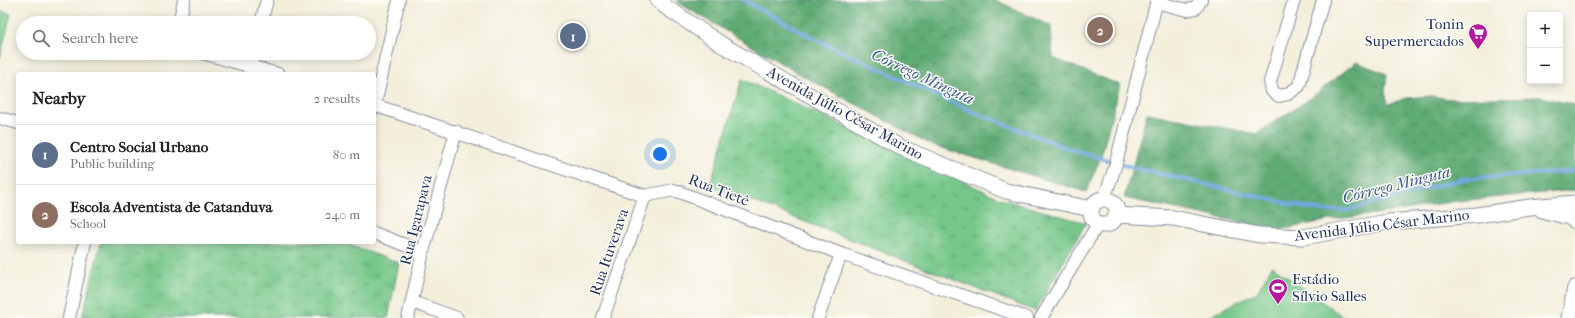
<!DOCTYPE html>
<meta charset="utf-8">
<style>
:root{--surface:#fff;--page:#f6f6f6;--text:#222;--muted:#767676;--line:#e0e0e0;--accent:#0f766e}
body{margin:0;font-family:"IM FELL French Canon",serif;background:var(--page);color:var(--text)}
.controls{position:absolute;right:12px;top:12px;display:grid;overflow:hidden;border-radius:4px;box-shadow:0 2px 10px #0003}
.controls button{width:36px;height:36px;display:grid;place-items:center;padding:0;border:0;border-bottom:1px solid var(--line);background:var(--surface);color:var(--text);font:20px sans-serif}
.you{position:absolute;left:660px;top:154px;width:14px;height:14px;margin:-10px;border:3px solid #fff;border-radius:50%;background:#1a73e8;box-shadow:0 0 0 6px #1a73e833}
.badge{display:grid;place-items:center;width:26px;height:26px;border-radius:50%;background:var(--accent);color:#fff;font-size:13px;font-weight:700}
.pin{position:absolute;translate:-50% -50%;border:2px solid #fff;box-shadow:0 1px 4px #0006}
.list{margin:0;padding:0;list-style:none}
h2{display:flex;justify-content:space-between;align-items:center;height:52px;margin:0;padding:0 16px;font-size:17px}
h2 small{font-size:13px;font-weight:400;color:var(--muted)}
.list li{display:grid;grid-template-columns:26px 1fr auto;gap:12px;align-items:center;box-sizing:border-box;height:60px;padding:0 16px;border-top:1px solid var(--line)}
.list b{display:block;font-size:15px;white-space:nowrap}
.list p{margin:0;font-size:13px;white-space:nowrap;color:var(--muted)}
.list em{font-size:13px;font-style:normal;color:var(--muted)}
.icon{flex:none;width:22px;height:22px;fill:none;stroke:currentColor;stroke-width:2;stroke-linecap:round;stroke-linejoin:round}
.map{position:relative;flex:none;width:1575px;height:318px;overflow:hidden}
.search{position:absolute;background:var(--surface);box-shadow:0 2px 10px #0003;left:16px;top:16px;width:360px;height:44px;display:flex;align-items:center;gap:10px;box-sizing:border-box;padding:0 14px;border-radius:22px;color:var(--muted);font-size:15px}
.panel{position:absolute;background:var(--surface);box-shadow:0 2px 10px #0003;left:16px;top:72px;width:360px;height:172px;border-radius:4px}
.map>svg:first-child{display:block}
.grass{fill:url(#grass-tufts);stroke:#487b74}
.forest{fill:url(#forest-crowns);stroke:#3e6e6a}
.garden{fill:#76c789;stroke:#487b74}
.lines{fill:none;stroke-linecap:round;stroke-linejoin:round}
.stream{stroke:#72a7df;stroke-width:4}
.minor-casing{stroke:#878f9c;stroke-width:14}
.tertiary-casing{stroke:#878f9c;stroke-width:17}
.minor{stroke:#fff;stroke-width:12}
.tertiary{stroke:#fff;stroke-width:15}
.labels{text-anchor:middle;stroke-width:3;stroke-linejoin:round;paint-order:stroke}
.poi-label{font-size:15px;fill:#1b2f5e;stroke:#fdfcf7;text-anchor:end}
.street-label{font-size:15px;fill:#1b2f5e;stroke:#fdfcf7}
.water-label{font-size:16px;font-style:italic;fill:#39598b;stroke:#fdfcf7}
</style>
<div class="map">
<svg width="1575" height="318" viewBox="0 0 1575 318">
<defs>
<pattern id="grass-tufts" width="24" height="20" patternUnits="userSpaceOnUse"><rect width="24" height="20" fill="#76c789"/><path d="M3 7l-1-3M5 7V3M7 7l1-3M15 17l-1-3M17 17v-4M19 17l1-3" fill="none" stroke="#60a273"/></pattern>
<pattern id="forest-crowns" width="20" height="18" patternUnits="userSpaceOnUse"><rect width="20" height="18" fill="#60ac75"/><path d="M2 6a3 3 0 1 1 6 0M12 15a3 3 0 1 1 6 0" fill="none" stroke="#4e8c63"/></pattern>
</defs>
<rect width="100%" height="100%" fill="#fdfcf7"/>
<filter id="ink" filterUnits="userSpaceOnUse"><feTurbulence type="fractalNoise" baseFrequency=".025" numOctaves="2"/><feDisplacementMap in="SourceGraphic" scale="8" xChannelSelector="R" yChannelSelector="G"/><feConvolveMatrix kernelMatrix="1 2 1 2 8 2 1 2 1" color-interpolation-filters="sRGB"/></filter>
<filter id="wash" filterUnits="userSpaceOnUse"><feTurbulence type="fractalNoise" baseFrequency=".012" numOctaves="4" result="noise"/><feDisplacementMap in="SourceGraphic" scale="16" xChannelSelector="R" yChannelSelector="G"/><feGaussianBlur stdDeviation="0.9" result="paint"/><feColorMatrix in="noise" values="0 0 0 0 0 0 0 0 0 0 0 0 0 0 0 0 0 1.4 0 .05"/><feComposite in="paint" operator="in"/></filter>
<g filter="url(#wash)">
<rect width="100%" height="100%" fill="#f3efdb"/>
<!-- grass -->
<g class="grass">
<polygon points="742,79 1004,200 1086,223 1035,311 710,185"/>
<polygon points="101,242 341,242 399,263 388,318 82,318"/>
</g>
<!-- forest -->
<g class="forest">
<polygon points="676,0 995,0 1051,26 1053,58 1120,85 1101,157 1086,192 932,145 801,75 682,5"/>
<polygon points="1356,62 1387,74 1385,92 1388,104 1407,98 1431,96 1448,99 1541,97 1575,105 1575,190 1448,202 1405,210 1330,220 1279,230 1124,198 1147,113 1256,134 1311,98"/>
</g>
<!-- garden -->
<g class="garden">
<polygon points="0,11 11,14 0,58"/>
<polygon points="1272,266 1345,318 1205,318 1257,292"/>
</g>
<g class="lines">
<!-- stream -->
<polyline class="stream" points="743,0 821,42 971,111 1066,148 1131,167 1303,207 1324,211 1348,210 1462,179 1575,171"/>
</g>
</g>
<g filter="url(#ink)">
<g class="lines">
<defs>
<g id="minor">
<polyline points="1294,0 1270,82 1272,91 1279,96 1288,94 1299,86 1323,0"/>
<polyline points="1156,2 1187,10 1196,8 1201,0"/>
<polyline points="179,23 184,0"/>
<polyline points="261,23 267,0"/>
<polyline points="202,53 278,74"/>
<polyline points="249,74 254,53"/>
<polyline points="374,105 645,196 674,190 841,254 1027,318"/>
<polyline points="374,108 399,0"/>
<polyline points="0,118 18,123"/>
<polyline points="1104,199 1115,167 1157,0"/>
<polyline points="374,233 423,252"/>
<polyline points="412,302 457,318"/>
<polyline points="69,318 85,242"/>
<polyline points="408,318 423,252 456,131"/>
<polyline points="603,318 645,196"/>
<polyline points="818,318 841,254"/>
<polyline points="1041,318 1098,224"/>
</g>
<g id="tertiary">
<polyline points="658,0 666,7 724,46 900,147 1006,191 1091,209"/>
<circle cx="1104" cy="212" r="13"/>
<polyline points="1542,210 1569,217 1575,221"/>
<polyline points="1116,215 1173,218 1259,235 1303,237 1388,222 1477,215 1530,207 1575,203"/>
<polyline points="1569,318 1575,288"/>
</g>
</defs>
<!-- minor casing -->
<use href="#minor" class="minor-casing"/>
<!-- tertiary casing -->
<use href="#tertiary" class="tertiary-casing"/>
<!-- minor -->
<use href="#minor" class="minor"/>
<!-- tertiary -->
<use href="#tertiary" class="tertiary"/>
</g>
</g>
<!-- icons -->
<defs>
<symbol id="supermarket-pin" viewBox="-11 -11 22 30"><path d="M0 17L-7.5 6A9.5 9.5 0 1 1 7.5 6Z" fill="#b5179e" stroke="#fdfcf7"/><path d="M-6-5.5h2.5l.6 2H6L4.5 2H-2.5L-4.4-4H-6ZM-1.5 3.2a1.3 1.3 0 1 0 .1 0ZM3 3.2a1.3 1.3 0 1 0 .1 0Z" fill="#fff"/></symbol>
<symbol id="stadium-pin" viewBox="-11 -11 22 30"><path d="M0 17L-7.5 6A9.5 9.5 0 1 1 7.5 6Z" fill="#b5179e" stroke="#fdfcf7"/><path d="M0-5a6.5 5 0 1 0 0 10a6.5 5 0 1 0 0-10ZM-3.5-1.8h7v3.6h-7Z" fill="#fff"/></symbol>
</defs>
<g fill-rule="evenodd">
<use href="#supermarket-pin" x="1467" y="22" width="22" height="30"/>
<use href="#stadium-pin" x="1267" y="277" width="22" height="30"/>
</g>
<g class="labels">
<!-- poi labels -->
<g class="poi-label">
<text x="1464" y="29">Tonin<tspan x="1464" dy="17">Supermercados</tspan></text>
<text x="1292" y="284" text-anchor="start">Estádio<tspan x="1292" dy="17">Sílvio Salles</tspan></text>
</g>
<!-- street labels -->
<g class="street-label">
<text transform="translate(845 113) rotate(29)" y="5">Avenida Júlio César Marino</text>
<text transform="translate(719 190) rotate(21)" y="5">Rua Tietê</text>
<text transform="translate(416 220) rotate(-76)" y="5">Rua Igarapava</text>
<text transform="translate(1382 225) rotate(-7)" y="5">Avenida Júlio César Marino</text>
<text transform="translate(609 252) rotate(-71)" y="5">Rua Ituverava</text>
</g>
<!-- water labels -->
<g class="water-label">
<text transform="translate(923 76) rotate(25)" y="6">Córrego Minguta</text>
<text transform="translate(1396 184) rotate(-14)" y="6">Córrego Minguta</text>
</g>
</g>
</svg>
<div class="controls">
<button>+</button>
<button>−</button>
</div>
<div class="you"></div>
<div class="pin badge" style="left:573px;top:36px;background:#5c6f8a">1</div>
<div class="pin badge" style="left:1100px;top:30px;background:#8d6e63">2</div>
<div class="search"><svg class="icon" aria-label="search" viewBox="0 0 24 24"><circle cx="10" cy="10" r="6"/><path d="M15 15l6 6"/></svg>Search here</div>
<section class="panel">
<h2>Nearby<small>2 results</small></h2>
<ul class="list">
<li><span class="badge" style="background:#5c6f8a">1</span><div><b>Centro Social Urbano</b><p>Public building</p></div><em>80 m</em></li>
<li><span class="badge" style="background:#8d6e63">2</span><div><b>Escola Adventista de Catanduva</b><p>School</p></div><em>240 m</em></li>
</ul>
</section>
</div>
